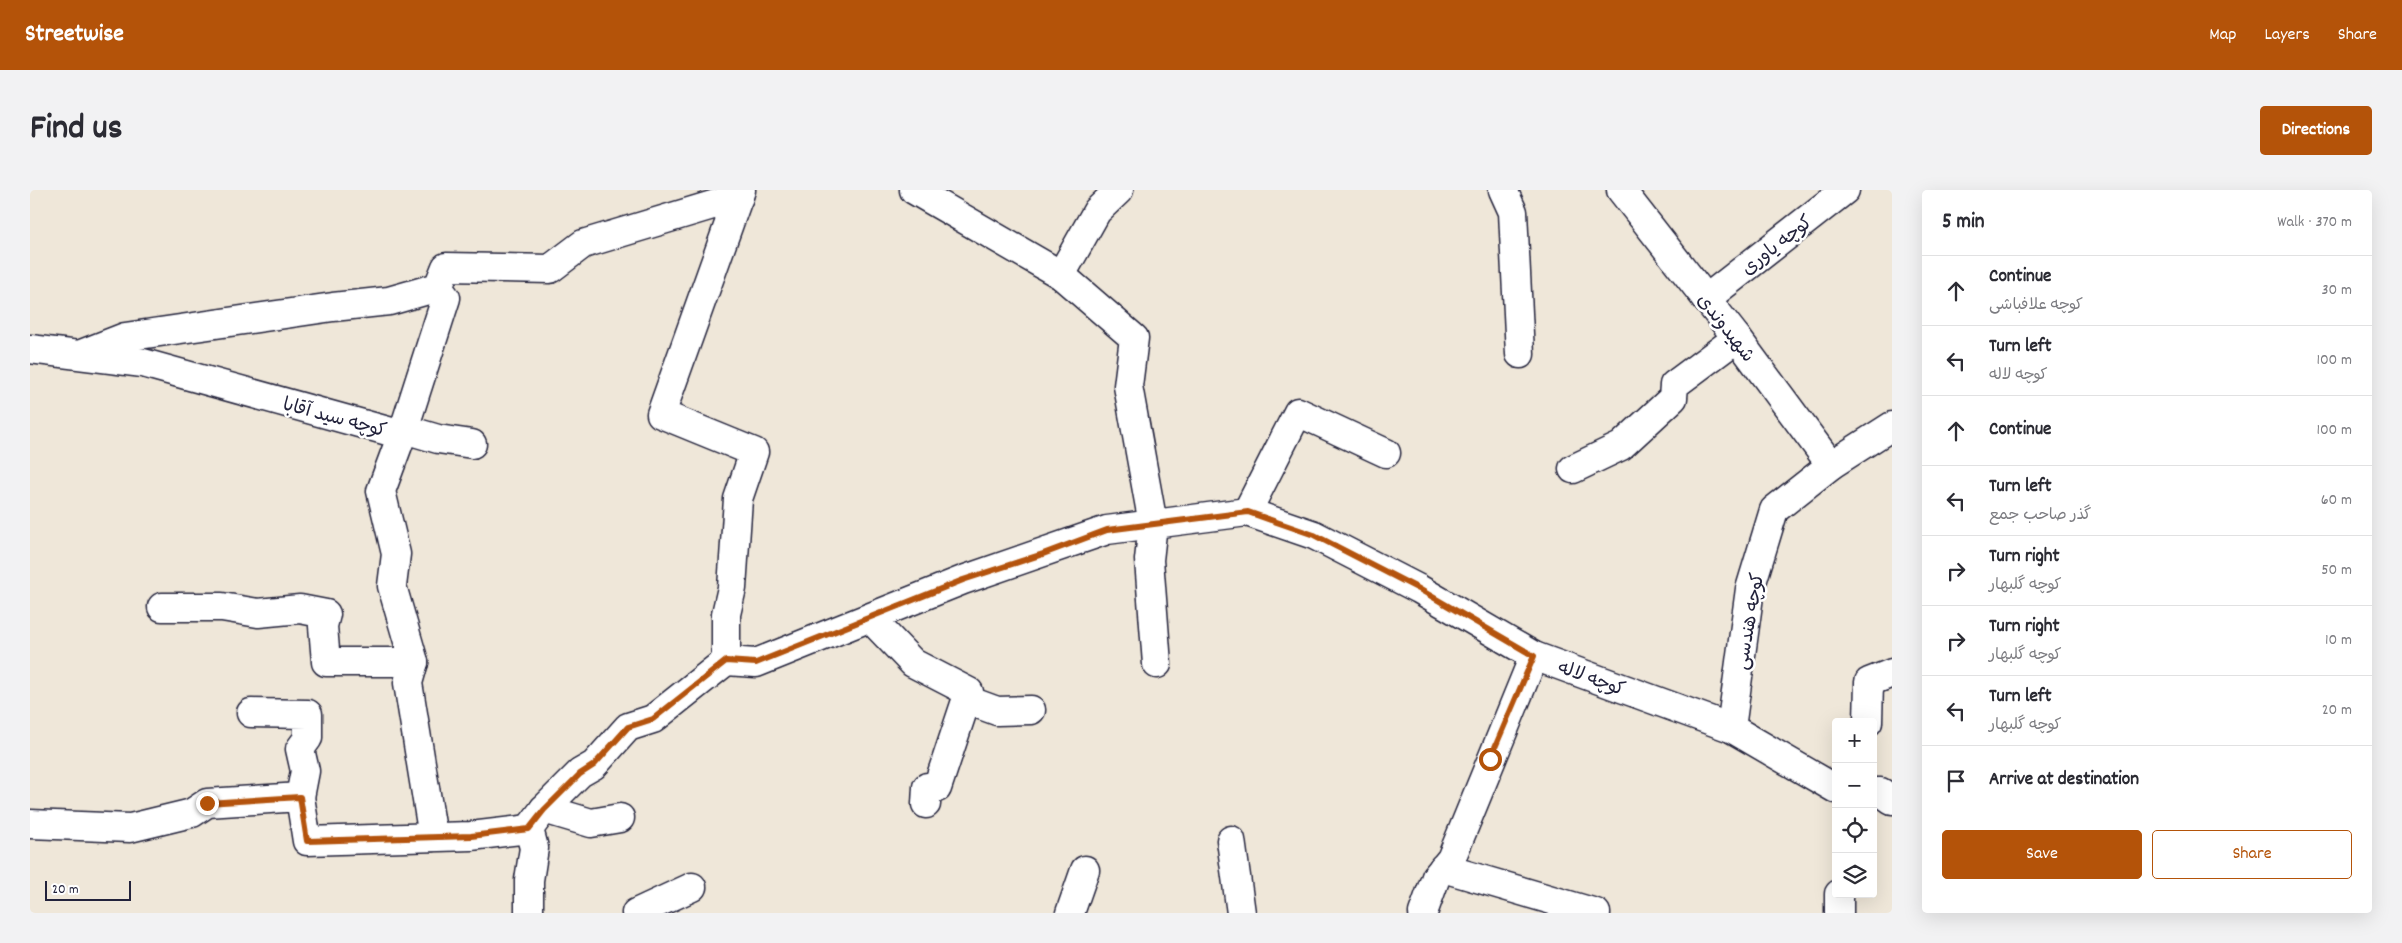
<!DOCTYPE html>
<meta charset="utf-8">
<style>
:root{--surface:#fff;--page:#f2f2f3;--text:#2b2b33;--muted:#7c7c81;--line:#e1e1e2;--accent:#b45309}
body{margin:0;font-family:Dekko,"Playpen Sans Arabic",sans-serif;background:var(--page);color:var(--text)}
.controls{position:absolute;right:15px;bottom:15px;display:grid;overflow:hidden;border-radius:5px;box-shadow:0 5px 20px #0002}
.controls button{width:45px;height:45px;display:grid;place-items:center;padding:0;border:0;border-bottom:1px solid var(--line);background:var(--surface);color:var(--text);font:25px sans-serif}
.scale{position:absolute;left:15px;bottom:12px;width:86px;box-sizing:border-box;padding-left:5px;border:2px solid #22223b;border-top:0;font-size:14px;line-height:18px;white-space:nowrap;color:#22223b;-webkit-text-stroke:4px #fff;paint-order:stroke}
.stop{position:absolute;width:15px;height:15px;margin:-11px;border:4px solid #b45309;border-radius:50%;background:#fff}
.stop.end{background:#b45309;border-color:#fff;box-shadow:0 1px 5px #0008}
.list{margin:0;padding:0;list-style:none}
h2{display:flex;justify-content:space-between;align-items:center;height:65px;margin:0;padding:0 20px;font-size:21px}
h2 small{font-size:16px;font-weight:400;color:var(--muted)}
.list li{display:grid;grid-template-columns:32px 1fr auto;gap:15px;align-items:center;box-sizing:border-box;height:70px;padding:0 20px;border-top:1px solid var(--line)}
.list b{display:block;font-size:19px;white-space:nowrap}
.list p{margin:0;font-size:16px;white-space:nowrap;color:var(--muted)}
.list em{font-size:16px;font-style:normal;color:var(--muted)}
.actions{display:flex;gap:10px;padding:15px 20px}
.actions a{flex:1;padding:11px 0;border:1px solid var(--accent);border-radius:5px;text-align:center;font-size:18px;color:var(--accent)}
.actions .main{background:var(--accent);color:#fff}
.icon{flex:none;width:28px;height:28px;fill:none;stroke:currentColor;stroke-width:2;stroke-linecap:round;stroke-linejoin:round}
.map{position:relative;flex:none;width:1862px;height:723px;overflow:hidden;border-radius:5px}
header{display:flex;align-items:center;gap:30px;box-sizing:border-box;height:70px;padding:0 25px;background:var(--accent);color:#fff}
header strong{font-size:24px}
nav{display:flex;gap:28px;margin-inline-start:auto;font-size:18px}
.intro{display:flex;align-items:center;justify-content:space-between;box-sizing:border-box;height:120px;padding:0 30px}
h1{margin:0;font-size:35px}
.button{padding:12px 22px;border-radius:5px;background:var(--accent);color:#fff;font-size:18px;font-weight:700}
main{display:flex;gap:30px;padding:0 30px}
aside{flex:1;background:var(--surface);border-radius:5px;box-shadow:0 5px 20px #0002}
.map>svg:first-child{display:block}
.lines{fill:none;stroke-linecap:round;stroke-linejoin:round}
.minor-casing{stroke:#22223b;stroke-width:31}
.minor{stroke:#fff;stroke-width:28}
.route{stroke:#b45309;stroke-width:6}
.labels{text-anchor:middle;stroke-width:5;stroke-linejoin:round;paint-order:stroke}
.street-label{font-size:19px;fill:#22223b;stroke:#fff}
</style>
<header>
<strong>Streetwise</strong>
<nav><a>Map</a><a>Layers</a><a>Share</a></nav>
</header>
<div class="intro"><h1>Find us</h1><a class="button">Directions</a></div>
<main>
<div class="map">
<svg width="1862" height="723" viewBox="0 0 1862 723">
<rect width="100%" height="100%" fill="#efe7d9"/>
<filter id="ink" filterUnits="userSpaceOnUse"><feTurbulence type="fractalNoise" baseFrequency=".02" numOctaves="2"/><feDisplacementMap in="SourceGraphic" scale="10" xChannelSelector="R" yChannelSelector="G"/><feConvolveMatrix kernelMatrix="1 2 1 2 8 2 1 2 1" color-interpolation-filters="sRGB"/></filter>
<g filter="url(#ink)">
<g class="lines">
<defs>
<g id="minor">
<polyline points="884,0 1031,85 1104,148 1098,196 1123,334 1119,370 1127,474"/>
<polyline points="1473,0 1483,22 1490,164"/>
<polyline points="1591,0 1707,148 1801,275"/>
<polyline points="1031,85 1067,21 1089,0"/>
<polyline points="408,97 416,108 374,239 408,249 442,254"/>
<polyline points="1676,109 1815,0"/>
<polyline points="0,159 113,173 365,243 374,239 351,301 366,364 362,396 384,472 378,493 403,647"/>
<polyline points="54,163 95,147 303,117 359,111 408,97 416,77 520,79 553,54 709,7"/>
<polyline points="1543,279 1591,256 1643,208 1644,195 1707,148"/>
<polyline points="1217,322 1268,222 1356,263"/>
<polyline points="132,417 192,417 228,423 270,419 296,424 293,436 296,472 384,472"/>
<polyline points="840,428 883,473 939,502 907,598 897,597 896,614"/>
<polyline points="696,471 726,473 933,390 1077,340 1217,322 1284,345 1389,399 1504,466 1701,538 1806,599"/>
<polyline points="696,471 696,424 702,398 708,309 724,262 631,224 711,0"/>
<polyline points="937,510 967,521 1001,520"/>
<polyline points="221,523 278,524 278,548 270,559 275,581 270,607"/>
<polyline points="1838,532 1839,492 1862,483"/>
<polyline points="1701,538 1720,399 1744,320 1801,275 1862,236"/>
<polyline points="1843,602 1851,602 1862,610"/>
<polyline points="514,619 561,633 590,628"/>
<polyline points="0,634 100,638 162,623 177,613 270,607 277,651 441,646 499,639"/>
<polyline points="1201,650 1211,723"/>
<polyline points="1413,678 1566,723"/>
<polyline points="499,723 499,690 504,658 499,639 514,619 550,583 564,575 598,537 623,529 696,471"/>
<polyline points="606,723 662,697"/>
<polyline points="1040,723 1055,680"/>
<polyline points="1393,723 1406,687 1421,669 1504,466"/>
<polyline points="1809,723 1809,704"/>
</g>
</defs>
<!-- minor casing -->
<use href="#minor" class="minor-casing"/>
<!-- minor -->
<use href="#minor" class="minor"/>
</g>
</g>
<g class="lines" filter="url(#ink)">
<!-- route -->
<polyline class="route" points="177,613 270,607 277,651 441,646 499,639 514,620 550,584 564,575 598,537 623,529 696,471 726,473 933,390 1013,364 1077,340 1218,322 1284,345 1389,399 1504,466 1460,569"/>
</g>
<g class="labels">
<!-- street labels -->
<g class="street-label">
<text transform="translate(1746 54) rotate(-38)" y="7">کوچه یاوری</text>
<text transform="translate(1697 137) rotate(52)" y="7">شهیدوندی</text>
<text transform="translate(305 226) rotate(15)" y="7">کوچه سید آقابا</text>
<text transform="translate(1718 431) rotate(-80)" y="7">کوچه هندسی</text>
<text transform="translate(1562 487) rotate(20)" y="7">کوچه لاله</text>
</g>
</g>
</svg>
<div class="controls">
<button>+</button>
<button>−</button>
<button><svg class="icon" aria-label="locate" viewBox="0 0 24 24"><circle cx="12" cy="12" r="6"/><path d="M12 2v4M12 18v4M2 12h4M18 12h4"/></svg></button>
<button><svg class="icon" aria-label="layers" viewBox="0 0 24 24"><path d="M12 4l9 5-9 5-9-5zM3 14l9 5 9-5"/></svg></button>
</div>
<div class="scale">20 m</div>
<div class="stop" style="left:1460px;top:569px"></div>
<div class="stop end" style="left:177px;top:613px"></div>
</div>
<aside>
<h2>5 min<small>Walk · 370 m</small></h2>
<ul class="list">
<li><svg class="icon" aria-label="ahead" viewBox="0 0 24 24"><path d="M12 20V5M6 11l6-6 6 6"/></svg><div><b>Continue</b><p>کوچه علافباشی</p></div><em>30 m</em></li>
<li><svg class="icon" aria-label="left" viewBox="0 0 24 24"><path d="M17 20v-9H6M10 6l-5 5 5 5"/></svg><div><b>Turn left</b><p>کوچه لاله</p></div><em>100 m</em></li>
<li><svg class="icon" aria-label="ahead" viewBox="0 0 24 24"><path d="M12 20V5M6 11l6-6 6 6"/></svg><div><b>Continue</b></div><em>100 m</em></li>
<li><svg class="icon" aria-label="left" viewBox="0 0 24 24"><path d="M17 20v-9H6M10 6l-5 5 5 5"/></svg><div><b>Turn left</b><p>گذر صاحب جمع</p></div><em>60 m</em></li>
<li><svg class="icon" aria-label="right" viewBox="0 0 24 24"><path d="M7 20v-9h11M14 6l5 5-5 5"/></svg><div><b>Turn right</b><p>کوچه گلبهار</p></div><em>50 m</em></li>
<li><svg class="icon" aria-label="right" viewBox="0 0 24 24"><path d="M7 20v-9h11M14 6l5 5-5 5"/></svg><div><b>Turn right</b><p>کوچه گلبهار</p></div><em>10 m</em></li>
<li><svg class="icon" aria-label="left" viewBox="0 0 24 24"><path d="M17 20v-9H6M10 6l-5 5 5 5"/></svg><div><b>Turn left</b><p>کوچه گلبهار</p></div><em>20 m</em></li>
<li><svg class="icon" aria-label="arrive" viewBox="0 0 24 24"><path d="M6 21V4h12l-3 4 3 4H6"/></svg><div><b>Arrive at destination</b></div></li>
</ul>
<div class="actions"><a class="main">Save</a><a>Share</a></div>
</aside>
</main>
